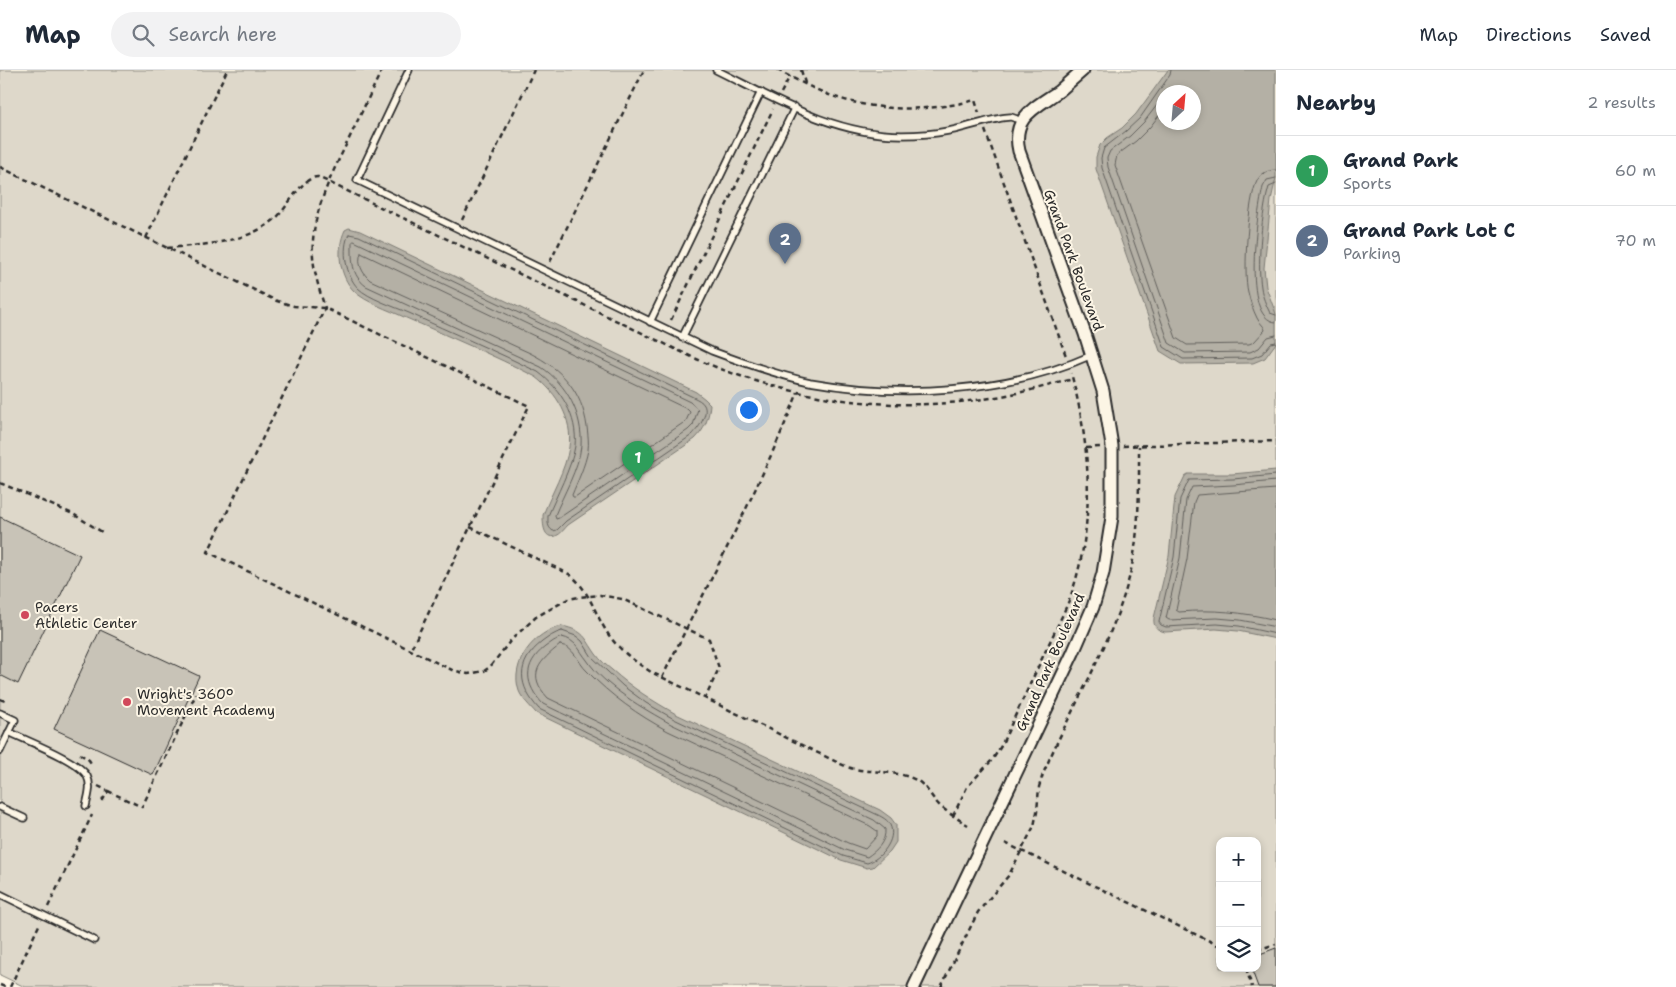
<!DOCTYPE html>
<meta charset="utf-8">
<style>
:root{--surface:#fff;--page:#f2f2f3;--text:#1f2937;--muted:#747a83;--line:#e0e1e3;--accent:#d1495b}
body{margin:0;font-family:"Shantell Sans",sans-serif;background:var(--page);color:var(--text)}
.controls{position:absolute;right:15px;bottom:15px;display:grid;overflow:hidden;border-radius:10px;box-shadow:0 2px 8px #0003}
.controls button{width:45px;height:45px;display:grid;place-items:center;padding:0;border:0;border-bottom:1px solid var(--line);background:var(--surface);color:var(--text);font:25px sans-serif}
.compass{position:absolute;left:1156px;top:15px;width:45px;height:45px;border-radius:50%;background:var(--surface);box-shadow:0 2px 8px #0003;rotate:26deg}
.you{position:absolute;left:748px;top:339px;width:18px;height:18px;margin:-12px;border:4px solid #fff;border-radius:50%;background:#1a73e8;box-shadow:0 0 0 8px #1a73e833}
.badge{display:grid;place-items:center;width:32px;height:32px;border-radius:50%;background:var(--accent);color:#fff;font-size:16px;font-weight:700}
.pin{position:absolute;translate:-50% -41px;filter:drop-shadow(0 1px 2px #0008)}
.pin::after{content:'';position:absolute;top:26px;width:18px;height:15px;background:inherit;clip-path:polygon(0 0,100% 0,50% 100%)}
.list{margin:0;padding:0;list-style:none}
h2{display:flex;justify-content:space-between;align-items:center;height:65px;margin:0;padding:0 20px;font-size:21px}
h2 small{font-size:16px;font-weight:400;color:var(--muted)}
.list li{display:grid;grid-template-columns:32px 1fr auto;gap:15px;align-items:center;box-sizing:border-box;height:70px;padding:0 20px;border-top:1px solid var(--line)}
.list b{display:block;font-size:19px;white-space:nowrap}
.list p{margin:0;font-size:16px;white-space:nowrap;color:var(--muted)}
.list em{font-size:16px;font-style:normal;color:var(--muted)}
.icon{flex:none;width:28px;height:28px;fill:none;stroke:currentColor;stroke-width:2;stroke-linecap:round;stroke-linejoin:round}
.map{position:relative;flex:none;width:1276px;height:917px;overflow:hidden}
header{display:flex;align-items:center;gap:30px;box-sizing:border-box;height:70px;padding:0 25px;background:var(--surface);border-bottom:1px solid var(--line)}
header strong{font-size:24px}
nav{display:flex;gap:28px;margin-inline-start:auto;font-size:18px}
.search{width:350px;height:45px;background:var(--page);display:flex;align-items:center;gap:12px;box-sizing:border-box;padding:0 18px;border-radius:28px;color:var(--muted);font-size:19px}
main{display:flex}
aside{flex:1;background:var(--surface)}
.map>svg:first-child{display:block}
.green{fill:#ded8ca;stroke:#84827a;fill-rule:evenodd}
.water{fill:#b4b0a5;stroke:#7d7b74;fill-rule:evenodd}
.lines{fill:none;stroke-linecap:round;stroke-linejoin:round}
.shore{stroke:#62605c;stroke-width:1}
.building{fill:#c8c3b7;stroke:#2b2b2b}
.service-casing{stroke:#2b2b2b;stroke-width:9}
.minor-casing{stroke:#2b2b2b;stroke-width:15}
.path{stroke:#2b2b2b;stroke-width:2.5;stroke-dasharray:5 4;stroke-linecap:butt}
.service{stroke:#fcf5e5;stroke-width:5.5}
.minor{stroke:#fcf5e5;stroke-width:11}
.poi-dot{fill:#d1495b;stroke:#fcf5e5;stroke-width:2}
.labels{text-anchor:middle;stroke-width:4;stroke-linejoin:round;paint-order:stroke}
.street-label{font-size:14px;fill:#2b2b2b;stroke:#fcf5e5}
.poi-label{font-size:14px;fill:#2b2b2b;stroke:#fcf5e5;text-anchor:start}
</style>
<header>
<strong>Map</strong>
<div class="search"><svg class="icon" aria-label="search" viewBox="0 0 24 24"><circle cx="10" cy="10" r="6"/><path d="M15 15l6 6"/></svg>Search here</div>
<nav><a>Map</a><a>Directions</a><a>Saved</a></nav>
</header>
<main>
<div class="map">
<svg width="1276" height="917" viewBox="0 0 1276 917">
<rect width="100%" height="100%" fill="#fcf5e5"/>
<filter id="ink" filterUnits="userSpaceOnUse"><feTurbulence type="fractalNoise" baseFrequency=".02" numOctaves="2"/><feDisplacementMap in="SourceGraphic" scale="10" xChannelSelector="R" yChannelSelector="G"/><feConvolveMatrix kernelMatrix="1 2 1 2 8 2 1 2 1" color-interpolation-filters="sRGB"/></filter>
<g filter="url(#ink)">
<!-- green -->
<path class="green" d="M0 0H1276V917H25L0 905ZM1164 22H1194V52H1164ZM1220 771H1257V898H1220Z"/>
<!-- water -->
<g class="water">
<path d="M1168 0H1276V108L1271 130 1264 198 1266 217 1276 244V273L1265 288 1253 293 1181 294 1160 281 1096 99V87L1100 75 1107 68 1122 58 1136 44ZM1194 22V52H1164V22Z"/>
<path d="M349 158 360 161 696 322 705 329 710 334C709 348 705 359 695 369L568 455C565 458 561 464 556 466 543 470 543 453 543 445 551 424 566 399 569 377 573 349 557 323 536 307 493 285 448 266 404 247 389 240 365 232 354 221 339 206 336 179 345 160Z"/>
<path d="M1276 400V569L1238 561 1216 559 1165 562C1157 560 1153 557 1154 548L1169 486 1175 427 1185 406 1188 404H1232Z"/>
<path d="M562 556C585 561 584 567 596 584 600 590 607 596 612 600 632 618 653 631 676 644L880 740 891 748 896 755V772L890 781 873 797 867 798 841 790 536 643C531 637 522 629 519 621 509 593 535 561 562 556Z"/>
</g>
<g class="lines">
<!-- shore -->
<g class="shore">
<polyline points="1171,0 1170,5 1140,48 1126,61 1104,78 1101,88 1102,98 1164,277 1183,289 1252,288 1262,284 1271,273 1276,272"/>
<polyline points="1164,26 1144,52 1130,66 1110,81 1107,88 1108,97 1169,273 1185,283 1250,282 1259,278 1268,267 1276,265"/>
<path d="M1164 39 1150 57 1136 71 1117 85 1115 95 1176 268 1187 275 1249 274 1254 272 1265 260C1264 255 1259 253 1257 248 1253 240 1250 231 1248 222 1243 203 1248 128 1257 111 1261 103 1268 100 1276 100"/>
<path d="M1276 108 1267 110 1263 117C1258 140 1240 250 1276 252"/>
<path d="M1276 114 1269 117C1262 140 1257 193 1261 217 1262 226 1266 235 1270 243L1276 245"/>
<path d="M349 164 359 166 693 327C697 329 702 331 704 335 709 344 698 359 692 365L566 451 557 460 553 461C547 457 548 452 548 446 556 426 572 397 575 376 578 347 561 319 538 302 496 281 452 263 409 243 395 237 368 228 358 218 346 206 341 179 349 164Z"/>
<path d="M354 171 690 332 698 339 693 355 688 360 559 448 556 449 555 445C563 425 579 398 581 376 583 345 567 314 541 297L366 216C351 205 352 190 352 173Z"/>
<path d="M361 183 687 339 690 342 686 351 575 427H573L572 425C578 410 585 396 588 380 589 373 588 365 587 357 582 321 562 299 530 283L370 210C362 203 357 193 361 183Z"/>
<polyline points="1276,405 1233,409 1189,410 1180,429 1174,487 1159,552 1161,555 1166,557 1217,554 1239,556 1276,564"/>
<polyline points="1276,411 1233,415 1192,417 1186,430 1180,488 1166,548 1169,550 1217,548 1240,550 1276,557"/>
<path d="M1276 419 1197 425 1194 432 1187 489 1176 540 1179 542C1213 539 1242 542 1276 550"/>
<path d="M562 561 576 566 582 571 592 587 623 616 646 633 674 649 878 745C882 747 888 750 890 755 897 769 881 789 867 793L843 786 539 639C518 616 515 593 542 572 549 567 554 563 562 561Z"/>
<path d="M562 567C576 570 579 580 587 590 605 617 644 639 671 654L874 750 885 759C886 772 877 780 867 787L845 780 543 634C525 615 522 595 545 577 551 573 555 569 562 567Z"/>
<path d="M560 575C574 576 578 593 587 601 611 626 638 645 668 661L870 756 877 761V766L865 779 848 773 548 628C526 604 539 592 560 575Z"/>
</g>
</g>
<!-- building -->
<g class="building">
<polygon points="0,447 80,485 18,614 0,605"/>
<polygon points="100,560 199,606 153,705 54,659"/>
<polygon points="1276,878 1276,917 1258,917 1251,898 1257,898 1257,885"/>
</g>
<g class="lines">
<defs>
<g id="service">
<path d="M409 0 357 110 712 281C744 293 777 305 810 312 900 328 1007 323 1092 285"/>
<path d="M716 0C775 29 834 65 902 65 917 65 933 64 948 61 963 59 999 46 1011 47 1015 48 1019 50 1022 52"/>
<polyline points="650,252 761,22"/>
<polyline points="682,268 795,37"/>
<polyline points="0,643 15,650 0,681"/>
<path d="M9 662C27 671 78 690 87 706 92 716 88 726 86 736"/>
<polyline points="0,737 24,748"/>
<polyline points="0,824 94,870"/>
</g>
<path id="minor" d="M914 917 1073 583 1093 537 1103 503 1112 447V376L1103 321 1085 264 1019 81C1011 47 1035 38 1059 21 1067 14 1075 7 1083 0"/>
</defs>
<!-- service casing -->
<use href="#service" class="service-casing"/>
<!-- minor casing -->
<use href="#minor" class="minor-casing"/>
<!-- path -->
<g class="path">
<path d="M382 0C370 24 359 48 347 73 332 103 316 136 313 170 311 193 318 216 325 238L208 482 452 600 468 604 484 601 490 597 511 570 536 547 568 529 579 527 600 525 622 529 709 569 719 598 705 629"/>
<path d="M777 0C795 9 813 19 832 26 879 42 928 42 975 30L979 43"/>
<polyline points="801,0 805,13"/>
<polyline points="781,23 790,6"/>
<polyline points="985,60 1066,286"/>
<polyline points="0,97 277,231 294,236 325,238 529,336 411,579"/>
<polyline points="462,150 534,0"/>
<polyline points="146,168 227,0"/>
<path d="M167 178C201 175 248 173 275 149 287 139 302 106 318 107L692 287C790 331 901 346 1007 325 1029 321 1051 315 1073 309"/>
<polyline points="550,192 644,0"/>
<polyline points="671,250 773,39"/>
<polyline points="1123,376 1276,371"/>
<polyline points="1086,378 1100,377"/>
<polyline points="0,413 73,444 102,462"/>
<path d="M470 457 569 504C588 518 593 539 605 559 615 577 634 591 651 602L847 697C870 704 895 699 916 710 926 715 931 727 939 735 948 743 958 749 968 755"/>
<path d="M662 608C708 513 759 420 798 322"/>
<polyline points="0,629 5,631"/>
<polyline points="80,684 89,690 92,695"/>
<polyline points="98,716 108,721 103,730 99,730"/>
<polyline points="108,721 142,737 196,624"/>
<path d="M953 746 967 717 993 689 1001 676C1016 644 1031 612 1046 580 1054 563 1063 545 1070 528 1096 455 1091 376 1071 303"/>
<polyline points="1005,773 1220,876"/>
<polyline points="48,837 92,745"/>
<polyline points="1257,880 1276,874"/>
<polyline points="1246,898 1252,917"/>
<polyline points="0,915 5,917"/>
<polyline points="10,917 40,853"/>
<path d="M941 917 978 842 1009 805 1034 756 1037 742 1039 717 1043 704C1070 639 1109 580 1128 512 1140 469 1139 421 1139 376"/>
</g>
<!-- service -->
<use href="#service" class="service"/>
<!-- minor -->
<use href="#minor" class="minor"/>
</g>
</g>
<!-- markers -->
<g class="poi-dot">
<circle cx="25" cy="545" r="5"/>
<circle cx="127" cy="632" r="5"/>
</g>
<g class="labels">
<!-- street labels -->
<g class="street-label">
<text transform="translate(1074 190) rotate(70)" y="5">Grand Park Boulevard</text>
<text transform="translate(1050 592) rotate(-66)" y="5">Grand Park Boulevard</text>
</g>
<!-- poi labels -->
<g class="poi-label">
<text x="35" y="542">Pacers<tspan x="35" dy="16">Athletic Center</tspan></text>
<text x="137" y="629">Wright's 360°<tspan x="137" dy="16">Movement Academy</tspan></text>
</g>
</g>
</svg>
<div class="controls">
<button>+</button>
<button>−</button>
<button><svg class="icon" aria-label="layers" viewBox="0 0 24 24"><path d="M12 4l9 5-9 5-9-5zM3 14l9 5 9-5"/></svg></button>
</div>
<svg class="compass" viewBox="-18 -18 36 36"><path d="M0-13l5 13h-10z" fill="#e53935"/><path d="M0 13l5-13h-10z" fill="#747a83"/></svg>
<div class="you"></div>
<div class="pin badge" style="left:638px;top:412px;background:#2e9e5b">1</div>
<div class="pin badge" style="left:785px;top:194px;background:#5c6f8a">2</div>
</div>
<aside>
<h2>Nearby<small>2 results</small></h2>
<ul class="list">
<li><span class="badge" style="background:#2e9e5b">1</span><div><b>Grand Park</b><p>Sports</p></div><em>60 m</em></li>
<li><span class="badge" style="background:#5c6f8a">2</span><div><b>Grand Park Lot C</b><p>Parking</p></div><em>70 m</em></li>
</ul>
</aside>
</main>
